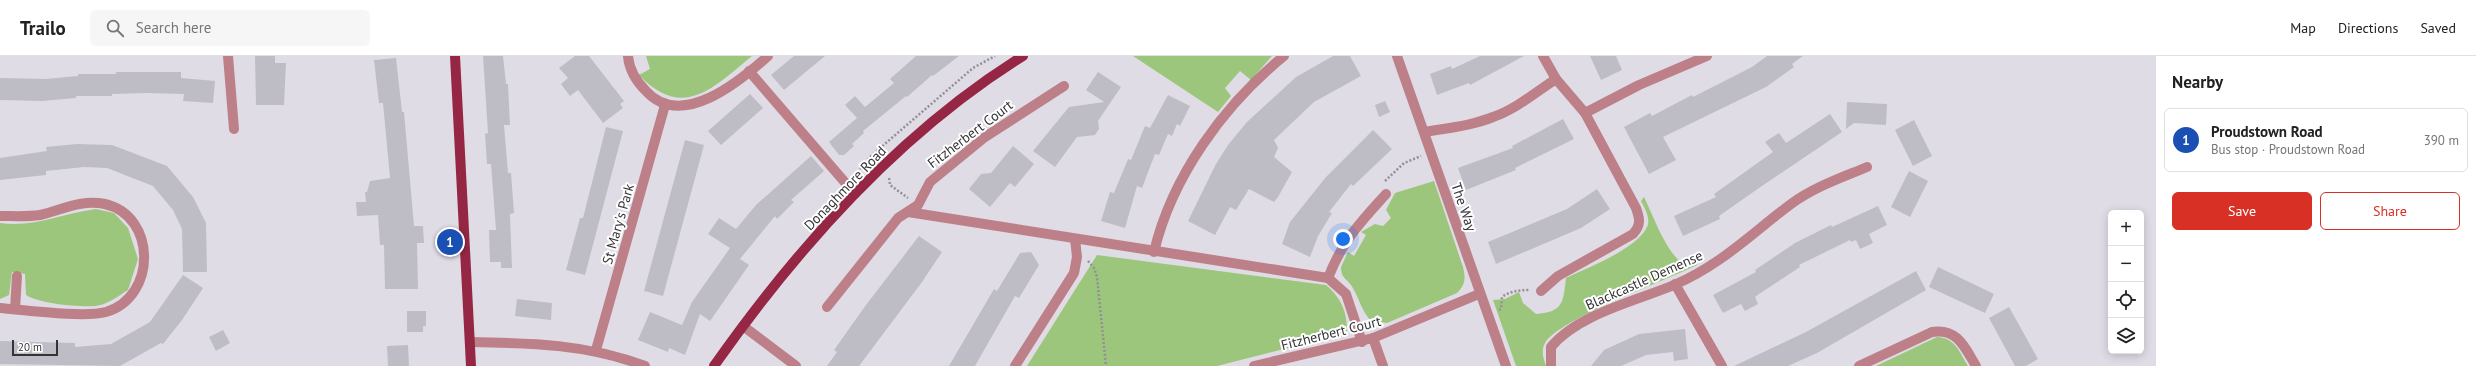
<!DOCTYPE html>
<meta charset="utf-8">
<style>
:root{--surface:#fff;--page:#f6f6f6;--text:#222;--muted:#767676;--line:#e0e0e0;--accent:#d93025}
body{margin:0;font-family:"PT Sans",sans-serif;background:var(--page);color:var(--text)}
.controls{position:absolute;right:12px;bottom:12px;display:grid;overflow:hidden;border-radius:6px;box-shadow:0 2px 10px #0003}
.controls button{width:36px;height:36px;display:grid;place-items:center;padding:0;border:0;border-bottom:1px solid var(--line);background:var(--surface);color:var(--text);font:20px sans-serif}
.scale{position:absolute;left:12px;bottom:10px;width:46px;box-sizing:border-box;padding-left:4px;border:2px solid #343336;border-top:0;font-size:11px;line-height:14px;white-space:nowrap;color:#343336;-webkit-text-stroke:3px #fff;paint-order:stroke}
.you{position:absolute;left:1343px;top:183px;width:14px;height:14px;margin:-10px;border:3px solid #fff;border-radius:50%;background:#1a73e8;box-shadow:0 0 0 6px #1a73e833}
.badge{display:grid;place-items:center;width:26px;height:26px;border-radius:50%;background:var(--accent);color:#fff;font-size:13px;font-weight:700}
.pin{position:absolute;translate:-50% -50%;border:2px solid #fff;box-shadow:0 1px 4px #0006}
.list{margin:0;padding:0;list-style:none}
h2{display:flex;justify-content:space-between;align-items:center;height:52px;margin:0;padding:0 16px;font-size:17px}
h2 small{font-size:13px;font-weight:400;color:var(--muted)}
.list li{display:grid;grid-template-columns:26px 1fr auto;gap:12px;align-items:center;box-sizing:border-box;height:64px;margin:0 8px 8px;padding:0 8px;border:1px solid var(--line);border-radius:6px}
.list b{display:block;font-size:15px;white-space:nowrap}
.list p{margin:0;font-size:13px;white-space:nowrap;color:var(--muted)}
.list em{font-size:13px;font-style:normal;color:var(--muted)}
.actions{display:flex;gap:8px;padding:12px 16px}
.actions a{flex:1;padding:9px 0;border:1px solid var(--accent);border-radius:6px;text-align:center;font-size:14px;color:var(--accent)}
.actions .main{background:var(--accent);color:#fff}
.icon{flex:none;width:22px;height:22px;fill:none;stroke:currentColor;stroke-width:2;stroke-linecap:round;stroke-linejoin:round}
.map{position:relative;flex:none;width:2156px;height:310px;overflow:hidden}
header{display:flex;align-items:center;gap:24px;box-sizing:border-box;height:56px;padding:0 20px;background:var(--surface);border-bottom:1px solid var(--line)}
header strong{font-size:19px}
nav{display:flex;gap:22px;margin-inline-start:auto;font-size:14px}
.search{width:280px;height:36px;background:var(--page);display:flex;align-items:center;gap:10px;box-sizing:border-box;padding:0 14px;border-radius:6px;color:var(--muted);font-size:15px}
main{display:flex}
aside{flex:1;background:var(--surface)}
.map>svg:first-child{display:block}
.green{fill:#9cc67c}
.building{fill:#bebdc6}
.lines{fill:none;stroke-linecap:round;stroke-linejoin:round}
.path{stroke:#929096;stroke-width:2.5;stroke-dasharray:2 2;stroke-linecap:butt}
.minor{stroke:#bd8089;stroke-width:10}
.major{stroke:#952744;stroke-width:10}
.labels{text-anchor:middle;stroke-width:4;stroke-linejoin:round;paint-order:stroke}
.street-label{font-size:14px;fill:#343336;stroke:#fff}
</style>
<header>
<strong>Trailo</strong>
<div class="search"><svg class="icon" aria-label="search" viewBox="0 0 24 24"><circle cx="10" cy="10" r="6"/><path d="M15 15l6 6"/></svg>Search here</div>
<nav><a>Map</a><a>Directions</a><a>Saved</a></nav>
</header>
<main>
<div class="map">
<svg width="2156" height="310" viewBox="0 0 2156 310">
<rect width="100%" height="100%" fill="#dfdce5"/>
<!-- green -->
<g class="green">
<path d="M646 0H752C713 32 683 65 639 19L650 13Z"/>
<polygon points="1133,0 1272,0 1251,24 1240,15 1225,32 1231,40 1218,56"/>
<path d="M1434 125 1463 211C1466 223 1465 229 1457 237L1387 267 1371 265C1361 254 1359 241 1351 229 1346 222 1341 222 1341 211L1348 196 1354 200 1366 179 1361 176 1375 168 1383 170 1391 162 1386 154 1395 137Z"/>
<path d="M1644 141C1653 159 1668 202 1686 209L1696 205 1697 209C1667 224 1559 263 1545 287 1541 294 1543 302 1546 310H1516L1493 244 1505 243 1519 236 1523 247 1536 258C1564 256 1563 246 1566 222 1587 212 1637 193 1647 171 1651 163 1645 153 1641 145Z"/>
<path d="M96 153 114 157 128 172 138 203 128 234C118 240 107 249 95 250 78 251 40 248 26 239L25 218 12 216 9 239 0 243V167C33 172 64 157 96 153Z"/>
<path d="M1097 199 1326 229C1342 243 1347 256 1347 277L1217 310H1027Z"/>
<path d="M1937 281C1955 282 1959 295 1968 310H1876Z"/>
</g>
<!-- building -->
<g class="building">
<polygon points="255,0 275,0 275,7 286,7 284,49 256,49"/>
<polygon points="483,0 503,0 506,28 508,28 510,69 504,69 508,117 511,117 514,157 510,158 512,212 501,212 501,206 490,206 489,174 496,174 491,108 487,108 485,78 488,77"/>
<polygon points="575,0 589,0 624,45 620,48 623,52 603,67 578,34 570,40 561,28 568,22 559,12"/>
<polygon points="794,0 825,0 784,34 771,19"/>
<polygon points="916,0 959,0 933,20 932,19 907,41 906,40 863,75 864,77 852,88 854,90 844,99 839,99 829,86 857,62 845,49 855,40 865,51 894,27 890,23"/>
<polygon points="1333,0 1350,0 1361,20 1314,46 1274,84 1278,92 1274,101 1292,116 1278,141 1274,146 1249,133 1236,154 1230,151 1215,179 1188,165 1216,108 1228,89 1247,66 1296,21"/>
<polygon points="1480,0 1524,0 1470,29 1469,27 1437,39 1430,18 1451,10 1452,13"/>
<polygon points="1590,0 1616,0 1622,14 1601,24"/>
<polygon points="1767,0 1803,0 1792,8 1794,11 1766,31 1663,81 1676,104 1649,118 1624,71 1650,57 1652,60 1692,39 1693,41 1752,11"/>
<polygon points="396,2 402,56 404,56 414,170 423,170 424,187 417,187 418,233 385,233 384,189 380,189 378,159 357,160 356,146 366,146 365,136 367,136 370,125 390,122 383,47 379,47 374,4"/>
<polygon points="116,16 181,16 181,22 215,25 213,47 183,45 184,38 145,37 112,38 112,40 76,40 76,42 42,45 0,44 0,22 45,23 78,20 78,18 116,18"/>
<polygon points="1098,16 1121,31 1098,65 1099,73 1095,79 1077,81 1055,111 1033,95 1069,51 1104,46 1086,34"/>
<polygon points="750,38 763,52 721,89 708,75"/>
<polygon points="1168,39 1190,50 1180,70 1177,68 1172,80 1168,78 1159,99 1155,98 1142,132 1137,130 1125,172 1101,165 1110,136 1114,137 1128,103 1131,104 1145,70 1150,72"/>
<polygon points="1385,45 1390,56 1379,61 1375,49"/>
<polygon points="1847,46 1887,48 1886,69 1854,67 1846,73"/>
<polygon points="1830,58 1842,76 1759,132 1719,160 1720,163 1683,180 1674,160 1716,141 1714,138 1773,96 1765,86 1779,77 1786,87"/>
<polygon points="1563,63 1574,83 1515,112 1516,114 1466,134 1458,112 1513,92 1512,90"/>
<polygon points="1914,64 1932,100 1913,110 1895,74"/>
<polygon points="606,71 623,75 585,219 566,214 580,162 583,162"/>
<polygon points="1373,74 1392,93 1353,130 1351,128 1329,156 1332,157 1318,180 1310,201 1282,188 1290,166 1326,121"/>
<polygon points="685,84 704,89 663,240 644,235"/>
<polygon points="77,88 112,89 167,110 193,141 206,167 207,216 183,216 182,173 173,154 153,130 107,112 84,111 46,115 46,119 0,124 0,102 47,95 46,91"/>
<polygon points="1013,90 1034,108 1015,131 1010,127 990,151 969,133 981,118 991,117"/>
<polygon points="811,100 824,115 791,144 794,146 777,163 775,160 740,203 749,209 710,265 700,258 685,299 669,292 668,296 638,284 650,256 682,269 692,246 730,192 708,178 719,162 736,173 756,149"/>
<polygon points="1909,115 1928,125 1910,161 1891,151"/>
<polygon points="1597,133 1610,153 1581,172 1496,208 1488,186 1567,153"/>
<polygon points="1878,150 1887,169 1869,178 1873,187 1860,193 1856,184 1851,186 1850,184 1799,209 1800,211 1759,238 1755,241 1758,248 1745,255 1741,248 1723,257 1713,239 1756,216 1755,214 1795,187 1831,169 1832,171"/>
<polygon points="919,180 942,196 922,226 859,310 827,310 837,296 834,294 866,249"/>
<polygon points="1031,196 1039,209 1019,242 1015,240 975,310 949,310 994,233 997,235 1020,197"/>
<polygon points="1938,211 1994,238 1985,257 1929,231"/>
<polygon points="1916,215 1926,234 1817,297 1788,310 1734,310 1806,276"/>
<polygon points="183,219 203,232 182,264 163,288 161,287 120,310 0,308 0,285 75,287 75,291 111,288 150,266"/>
<polygon points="517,243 552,247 551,264 515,260"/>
<polygon points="2009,251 2038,303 2026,310 2015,310 1989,262"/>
<polygon points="407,255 426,255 426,270 423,270 423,276 407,276"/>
<polygon points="1685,273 1688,303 1674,305 1673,296 1646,299 1621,310 1591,310 1604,294 1639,278"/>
<polygon points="223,274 230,287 216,295 209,281"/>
<polygon points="408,289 409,310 388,310 387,290"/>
</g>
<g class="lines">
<!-- path -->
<g class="path">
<polyline points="860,113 872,99 973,12 995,0"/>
<polyline points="889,122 890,129 908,142"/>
<polyline points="1385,125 1404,107 1421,100"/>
<polyline points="1088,205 1094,212 1097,221 1106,310"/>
<path d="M1499 254 1501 253 1502 241C1510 235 1520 234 1530 234"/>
</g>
<!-- minor -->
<g class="minor">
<polyline points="228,0 234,73"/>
<path d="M628 0C629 13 637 26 646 35 681 74 739 26 768 0"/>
<polyline points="1397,0 1506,310"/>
<polyline points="749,15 855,138"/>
<polyline points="1585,57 1639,29 1707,0"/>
<path d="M1424 76C1447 72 1471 70 1493 61 1516 53 1536 36 1556 23"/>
<polyline points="908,156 1328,222 1346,238 1362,286"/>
<path d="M0 160C13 160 27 161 40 159 62 154 81 143 105 148 157 160 157 241 106 256 84 262 25 254 0 252"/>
<path d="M1154 196C1172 120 1224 49 1284 0"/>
<path d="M1328 222C1343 184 1359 168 1386 138"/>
<polyline points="1675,228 1722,310"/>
<path d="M1541 235 1558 220 1633 178C1641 169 1640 163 1636 152L1585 57 1556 23 1543 0"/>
<polyline points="827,251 898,162 918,149 930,126 985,81 1064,30"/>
<polyline points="15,253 17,220"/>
<polyline points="743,270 796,310"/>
<polyline points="1373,282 1383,310"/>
<path d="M470 286C531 287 587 288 645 310"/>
<polyline points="596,294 665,49"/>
<polyline points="1015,310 1074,217 1077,201 1075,183"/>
<polyline points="1254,310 1373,282 1479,238"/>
<path d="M1551 310V291C1578 258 1636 245 1674 229 1721 209 1752 177 1791 148 1814 131 1841 122 1867 111"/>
<path d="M1859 310 1932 276C1958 272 1965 292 1976 310"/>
</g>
<!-- major -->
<g class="major">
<polyline points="455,0 471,310"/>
<path d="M714 310C797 192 899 77 1023 0"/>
</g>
</g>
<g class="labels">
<!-- street labels -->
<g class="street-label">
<text transform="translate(970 78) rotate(-37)" y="5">Fitzherbert Court</text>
<text transform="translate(845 132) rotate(-46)" y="5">Donaghmore Road</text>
<text transform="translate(1464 151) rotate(71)" y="5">The Way</text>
<text transform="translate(618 168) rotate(-74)" y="5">St Mary's Park</text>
<text transform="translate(1644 224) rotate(-24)" y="5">Blackcastle Demense</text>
<text transform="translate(1331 277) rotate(-14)" y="5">Fitzherbert Court</text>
</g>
</g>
</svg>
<div class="controls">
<button>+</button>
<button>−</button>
<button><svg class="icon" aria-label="locate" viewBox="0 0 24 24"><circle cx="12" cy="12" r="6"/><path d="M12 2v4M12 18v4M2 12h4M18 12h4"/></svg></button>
<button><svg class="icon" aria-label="layers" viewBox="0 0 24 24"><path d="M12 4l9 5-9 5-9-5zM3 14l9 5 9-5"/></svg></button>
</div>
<div class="scale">20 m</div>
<div class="you"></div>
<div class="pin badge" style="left:450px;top:186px;background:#1a4fb4">1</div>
</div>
<aside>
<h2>Nearby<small></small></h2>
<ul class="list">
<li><span class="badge" style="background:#1a4fb4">1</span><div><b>Proudstown Road</b><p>Bus stop · Proudstown Road</p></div><em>390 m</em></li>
</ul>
<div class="actions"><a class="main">Save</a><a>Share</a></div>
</aside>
</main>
